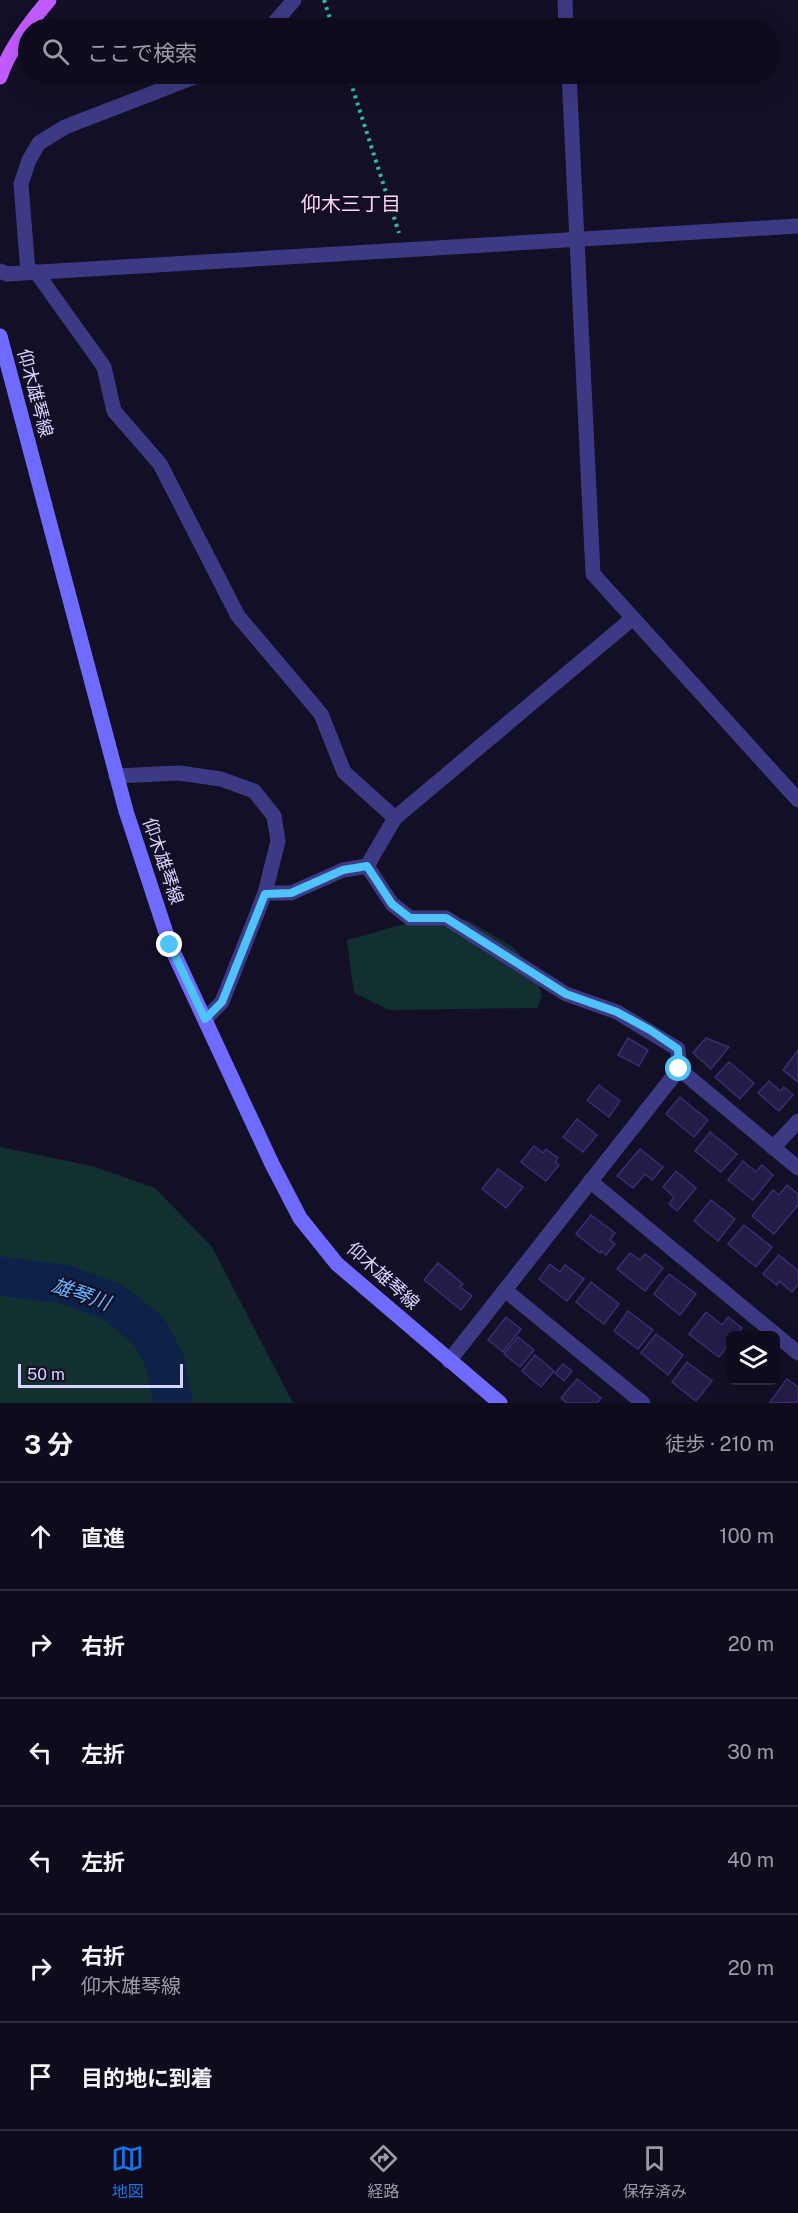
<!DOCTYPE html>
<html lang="ja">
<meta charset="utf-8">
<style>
:root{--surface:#0e0b1c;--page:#1c1929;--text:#f1f3f6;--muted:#9b9ba3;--line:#2e2b3b;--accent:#1a73e8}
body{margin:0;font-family:"Public Sans","Noto Sans JP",sans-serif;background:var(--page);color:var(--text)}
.controls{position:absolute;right:18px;bottom:18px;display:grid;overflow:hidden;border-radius:9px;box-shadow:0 6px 24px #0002}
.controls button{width:54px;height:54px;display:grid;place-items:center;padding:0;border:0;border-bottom:2px solid var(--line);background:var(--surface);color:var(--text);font:30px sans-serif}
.scale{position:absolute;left:18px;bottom:15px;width:165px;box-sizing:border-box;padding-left:6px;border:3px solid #d9d4ff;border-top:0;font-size:16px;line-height:21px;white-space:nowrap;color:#d9d4ff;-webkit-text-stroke:4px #130f26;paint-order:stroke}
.stop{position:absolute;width:18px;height:18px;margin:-14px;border:4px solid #4fc3f7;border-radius:50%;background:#fff}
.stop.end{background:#4fc3f7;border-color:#fff;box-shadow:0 2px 6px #0008}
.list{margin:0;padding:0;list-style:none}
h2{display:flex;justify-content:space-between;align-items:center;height:78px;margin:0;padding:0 24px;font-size:26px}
h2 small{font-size:20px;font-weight:400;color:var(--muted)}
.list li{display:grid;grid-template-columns:39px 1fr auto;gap:18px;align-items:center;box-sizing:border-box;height:108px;padding:0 24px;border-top:2px solid var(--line)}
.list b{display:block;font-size:22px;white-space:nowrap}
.list p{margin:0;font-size:20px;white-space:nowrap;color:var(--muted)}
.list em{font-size:20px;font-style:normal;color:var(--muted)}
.icon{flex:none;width:33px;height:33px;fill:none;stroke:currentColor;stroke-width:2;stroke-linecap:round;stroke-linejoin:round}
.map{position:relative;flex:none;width:798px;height:1403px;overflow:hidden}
.search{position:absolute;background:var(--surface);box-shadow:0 6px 24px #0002;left:18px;right:18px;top:18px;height:66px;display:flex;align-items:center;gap:15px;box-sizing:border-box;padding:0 21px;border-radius:33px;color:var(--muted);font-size:22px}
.sheet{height:726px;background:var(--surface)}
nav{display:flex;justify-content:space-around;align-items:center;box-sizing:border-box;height:84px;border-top:2px solid var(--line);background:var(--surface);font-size:16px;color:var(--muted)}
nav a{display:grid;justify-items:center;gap:3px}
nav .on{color:var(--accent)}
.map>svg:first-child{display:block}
.green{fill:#12302f}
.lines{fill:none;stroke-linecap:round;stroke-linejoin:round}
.river{stroke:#0c2248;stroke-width:39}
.building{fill:#241b47;stroke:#3b2d73;stroke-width:1.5}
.path{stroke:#2fb8b0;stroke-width:4;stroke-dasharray:3 4.5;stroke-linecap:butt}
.minor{stroke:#3d3a85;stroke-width:15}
.secondary{stroke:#6f6bff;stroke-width:15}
.primary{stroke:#c25bff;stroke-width:15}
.route{stroke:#4fc3f7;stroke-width:8}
.labels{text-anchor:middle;stroke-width:4.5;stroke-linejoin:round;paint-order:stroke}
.street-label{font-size:18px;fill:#d9d4ff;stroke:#130f26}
.neighbourhood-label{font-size:20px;fill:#ffd6f0;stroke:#130f26}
.water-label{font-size:20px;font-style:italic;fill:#62b6ff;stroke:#130f26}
</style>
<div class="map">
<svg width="798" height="1403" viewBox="0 0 798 1403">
<rect width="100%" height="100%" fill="#130f26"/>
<!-- green -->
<g class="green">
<polygon points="437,915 469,921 513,947 534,972 542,996 537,1008 389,1010 354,993 347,940"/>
<polygon points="0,1147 92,1166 155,1188 212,1247 293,1403 0,1403"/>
</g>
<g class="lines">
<!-- river -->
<polyline class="river" points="0,1276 63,1284 113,1302 149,1331 165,1362 173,1403"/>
</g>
<!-- building -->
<g class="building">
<polygon points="628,1038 648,1050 639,1066 618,1055"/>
<polygon points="706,1038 729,1047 711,1069 693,1053"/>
<polygon points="798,1050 798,1082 783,1070"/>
<polygon points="729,1062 754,1083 740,1099 715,1077"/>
<polygon points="769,1081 780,1091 784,1087 793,1095 779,1111 758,1093"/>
<polygon points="599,1085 620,1101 609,1117 587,1100"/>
<polygon points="680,1097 708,1120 694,1137 666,1114"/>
<polygon points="577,1119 597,1135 583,1152 563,1137"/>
<polygon points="710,1132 737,1154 721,1172 695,1151"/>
<polygon points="534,1146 543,1153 546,1149 558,1158 555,1162 559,1165 546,1181 521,1162"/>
<polygon points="640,1149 663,1167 652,1180 645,1174 633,1188 617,1176"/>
<polygon points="743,1161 756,1172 762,1165 773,1175 753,1200 728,1180"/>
<polygon points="498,1169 523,1187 506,1208 482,1189"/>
<polygon points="676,1171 696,1188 677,1211 669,1204 674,1197 663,1187"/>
<polygon points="787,1185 798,1194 798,1205 774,1234 752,1216 773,1190 779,1195"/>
<polygon points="711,1200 735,1219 718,1241 694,1221"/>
<polygon points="591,1215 615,1233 610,1240 615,1244 606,1255 601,1251 600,1253 576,1234"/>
<polygon points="744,1225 772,1247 756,1267 728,1244"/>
<polygon points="630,1253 640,1260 645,1254 663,1268 645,1291 617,1269"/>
<polygon points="779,1255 798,1271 798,1284 792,1292 779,1281 777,1285 763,1274"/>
<polygon points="438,1263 463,1284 460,1287 472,1296 461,1310 424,1280"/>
<polygon points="550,1264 560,1272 565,1265 584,1279 567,1301 539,1279"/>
<polygon points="669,1274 696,1294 680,1315 654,1294"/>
<polygon points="591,1282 619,1304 604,1324 576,1302"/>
<polygon points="628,1311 653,1330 638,1349 614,1331"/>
<polygon points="706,1312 722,1325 728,1317 742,1328 736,1336 730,1336 730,1342 719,1357 689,1334"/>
<polygon points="506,1317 521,1329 503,1352 488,1340"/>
<polygon points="656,1334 683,1355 668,1375 641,1353"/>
<polygon points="518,1337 534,1350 520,1367 504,1354"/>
<polygon points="535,1355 554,1371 541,1387 522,1371"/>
<polygon points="687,1362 712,1381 696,1401 672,1382"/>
<polygon points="563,1364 572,1371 564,1381 555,1373"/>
<polygon points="577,1379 601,1398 597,1403 567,1403 561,1398"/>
<polygon points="787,1379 798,1387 798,1402 771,1403 770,1402"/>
</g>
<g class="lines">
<!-- path -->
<g class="path">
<polyline points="324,0 333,28"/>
<polyline points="348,74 399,233"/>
</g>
<!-- minor -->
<g class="minor">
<polyline points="565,0 566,28"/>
<polyline points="270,28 294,0"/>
<polyline points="569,74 593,574 798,800"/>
<polyline points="0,271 7,274 798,226"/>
<polyline points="28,272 21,184 29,160 39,143 65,127 202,74"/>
<polyline points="36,272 104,367 114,411 160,464 238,616 321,714 344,772 395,818 633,618"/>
<polyline points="116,776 179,773 221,779 254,791 274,816 278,841 265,893 222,1002 205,1019"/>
<polyline points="367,866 392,904 410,918 446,918 566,994 617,1012 678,1049 679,1069 449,1361"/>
<polyline points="265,893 291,893 343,870 367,866 395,818"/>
<polyline points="679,1069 798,1168"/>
<polyline points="773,1148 798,1121"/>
<polyline points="590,1181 798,1353"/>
<polyline points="505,1290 643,1403"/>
</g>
<!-- secondary -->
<polyline class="secondary" points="0,336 126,811 170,945 272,1164 300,1218 337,1264 500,1403"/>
<!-- primary -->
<path class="primary" d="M0 77C9 49 30 22 49 0"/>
</g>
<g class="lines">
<!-- route -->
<polyline class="route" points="170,945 205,1019 222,1002 265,894 291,893 343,870 367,866 392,904 410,918 446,918 566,994 617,1012 650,1030 678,1049 679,1069"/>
</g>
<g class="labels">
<!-- street labels -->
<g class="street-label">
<text transform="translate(35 393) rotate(75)" y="6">仰木雄琴線</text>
<text transform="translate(163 861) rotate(71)" y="6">仰木雄琴線</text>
<text transform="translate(383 1276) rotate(42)" y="6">仰木雄琴線</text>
</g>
<!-- neighbourhood labels -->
<g class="neighbourhood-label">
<text x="351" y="211">仰木三丁目</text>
</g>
<!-- water labels -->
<g class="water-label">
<text transform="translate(81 1294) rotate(19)" y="7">雄琴川</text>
</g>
</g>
</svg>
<div class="controls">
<button><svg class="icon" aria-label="layers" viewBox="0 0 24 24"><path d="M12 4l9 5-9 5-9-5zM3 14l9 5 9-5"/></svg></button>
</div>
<div class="scale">50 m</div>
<div class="stop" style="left:679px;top:1069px"></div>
<div class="stop end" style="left:170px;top:945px"></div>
<div class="search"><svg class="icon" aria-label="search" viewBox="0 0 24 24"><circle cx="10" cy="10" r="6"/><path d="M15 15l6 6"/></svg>ここで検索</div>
</div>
<section class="sheet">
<h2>3 分<small>徒歩 · 210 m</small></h2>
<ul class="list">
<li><svg class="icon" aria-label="ahead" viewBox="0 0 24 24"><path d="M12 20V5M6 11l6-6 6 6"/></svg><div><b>直進</b></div><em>100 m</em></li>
<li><svg class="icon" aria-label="right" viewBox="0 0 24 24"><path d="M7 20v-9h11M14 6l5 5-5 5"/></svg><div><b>右折</b></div><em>20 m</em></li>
<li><svg class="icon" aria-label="left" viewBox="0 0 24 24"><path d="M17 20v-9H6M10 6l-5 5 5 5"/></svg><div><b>左折</b></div><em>30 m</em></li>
<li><svg class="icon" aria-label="left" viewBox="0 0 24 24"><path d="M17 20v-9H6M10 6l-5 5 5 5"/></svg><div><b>左折</b></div><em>40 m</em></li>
<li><svg class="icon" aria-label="right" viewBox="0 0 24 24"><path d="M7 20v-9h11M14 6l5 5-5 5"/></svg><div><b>右折</b><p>仰木雄琴線</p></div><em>20 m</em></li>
<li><svg class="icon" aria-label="arrive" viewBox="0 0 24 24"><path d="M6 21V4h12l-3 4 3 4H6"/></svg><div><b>目的地に到着</b></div></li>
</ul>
</section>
<nav>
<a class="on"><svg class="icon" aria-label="map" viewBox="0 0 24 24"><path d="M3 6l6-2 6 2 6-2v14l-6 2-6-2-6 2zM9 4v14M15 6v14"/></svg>地図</a>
<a><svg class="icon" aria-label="directions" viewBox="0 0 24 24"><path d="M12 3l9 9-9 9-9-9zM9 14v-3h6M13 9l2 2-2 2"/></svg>経路</a>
<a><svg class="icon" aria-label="saved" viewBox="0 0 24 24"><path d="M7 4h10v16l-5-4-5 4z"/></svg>保存済み</a>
</nav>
